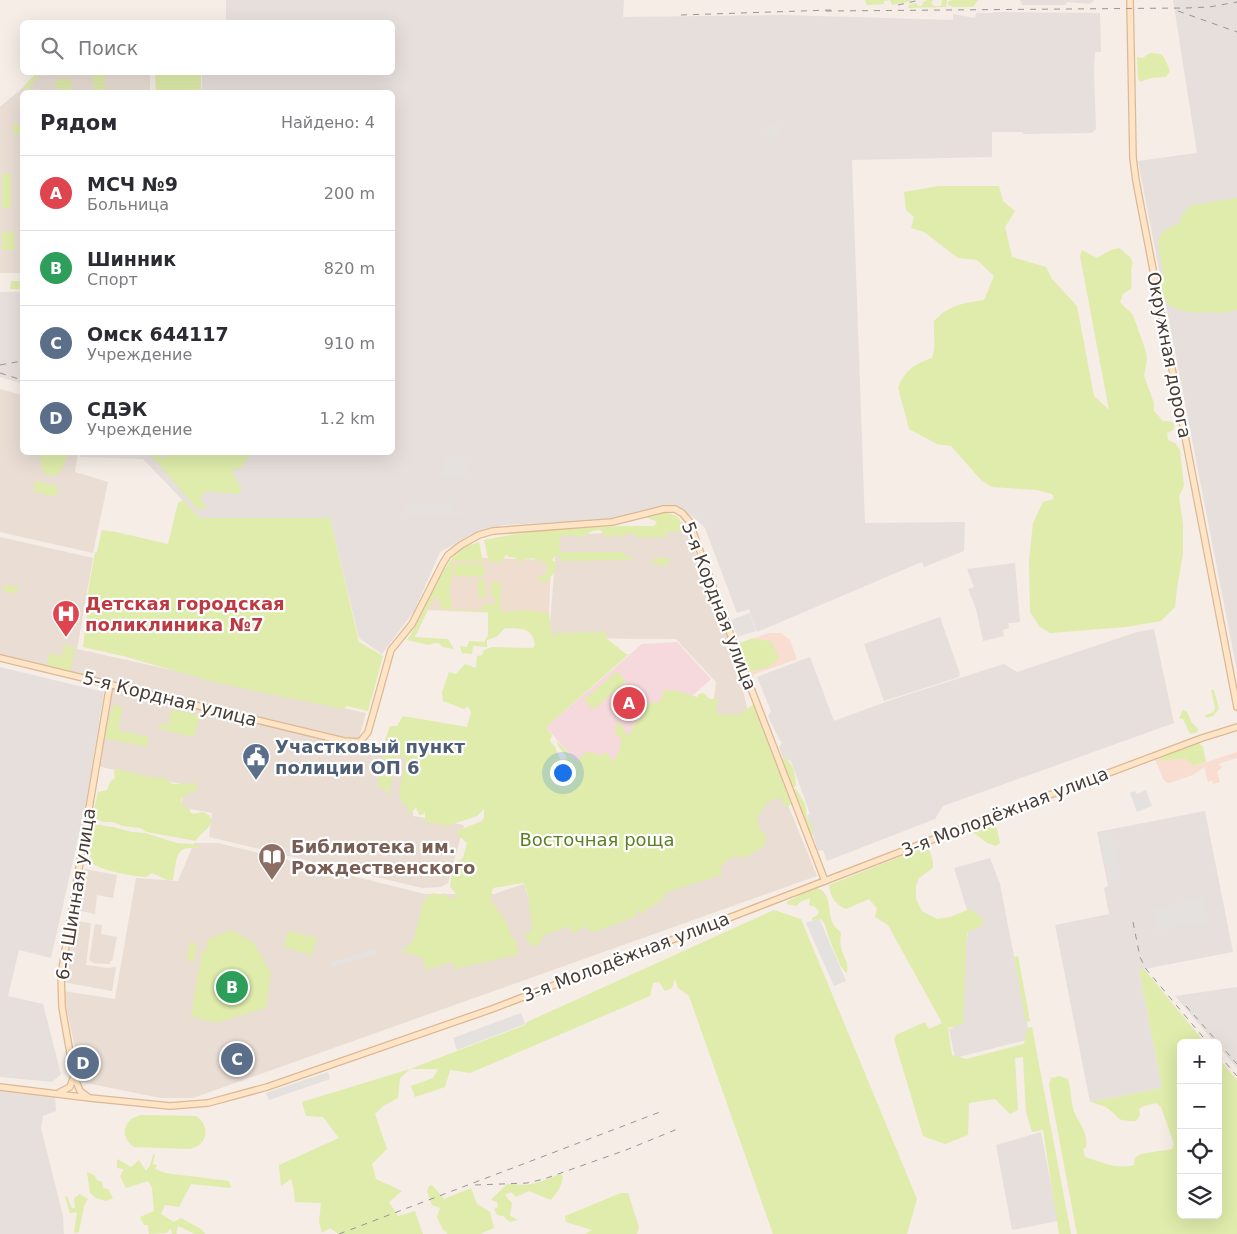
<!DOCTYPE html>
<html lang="ru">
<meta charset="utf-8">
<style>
:root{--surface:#fff;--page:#f2f2f3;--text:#2b2b33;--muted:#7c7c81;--line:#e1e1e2;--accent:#ea580c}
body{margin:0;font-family:"DejaVu Sans",sans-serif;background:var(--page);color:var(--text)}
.controls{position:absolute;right:15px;bottom:15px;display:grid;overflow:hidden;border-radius:8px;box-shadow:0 5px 20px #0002}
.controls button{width:45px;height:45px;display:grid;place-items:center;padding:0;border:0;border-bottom:1px solid var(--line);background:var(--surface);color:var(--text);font:25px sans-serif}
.you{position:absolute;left:562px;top:772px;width:18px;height:18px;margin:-12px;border:4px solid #fff;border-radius:50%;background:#1a73e8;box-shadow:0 0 0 8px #1a73e833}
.badge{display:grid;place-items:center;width:32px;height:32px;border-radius:50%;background:var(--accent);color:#fff;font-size:16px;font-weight:700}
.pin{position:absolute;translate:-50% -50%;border:2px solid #fff;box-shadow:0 1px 5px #0006}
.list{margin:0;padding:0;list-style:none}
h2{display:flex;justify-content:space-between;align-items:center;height:65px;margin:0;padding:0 20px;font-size:21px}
h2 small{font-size:16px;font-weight:400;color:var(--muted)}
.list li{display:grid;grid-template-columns:32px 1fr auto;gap:15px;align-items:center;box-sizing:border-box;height:75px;padding:0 20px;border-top:1px solid var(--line)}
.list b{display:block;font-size:19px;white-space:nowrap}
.list p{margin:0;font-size:16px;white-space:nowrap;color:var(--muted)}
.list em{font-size:16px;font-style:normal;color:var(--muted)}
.icon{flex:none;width:28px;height:28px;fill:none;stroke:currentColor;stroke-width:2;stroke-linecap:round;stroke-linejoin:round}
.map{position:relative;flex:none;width:1237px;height:1234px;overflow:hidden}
.search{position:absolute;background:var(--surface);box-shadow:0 5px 20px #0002;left:20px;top:20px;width:375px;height:55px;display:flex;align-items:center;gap:12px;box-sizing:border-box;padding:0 18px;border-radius:8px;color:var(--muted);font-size:19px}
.panel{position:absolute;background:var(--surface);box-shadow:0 5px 20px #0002;left:20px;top:90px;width:375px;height:365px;border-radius:8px}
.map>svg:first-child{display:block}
.residential{fill:#e9ddd4}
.commercial{fill:#f8ddd0}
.industrial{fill:#e7dfdb}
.education{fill:#efdecf}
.medical{fill:#f6d9dc}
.green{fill:#dfecab}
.parking{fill:#e5e1df}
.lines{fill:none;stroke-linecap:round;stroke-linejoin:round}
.secondary-casing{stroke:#dcb894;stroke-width:8}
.secondary{stroke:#ffe4c6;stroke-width:5.5}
.rail{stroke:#969696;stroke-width:1;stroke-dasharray:6 6;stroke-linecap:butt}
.labels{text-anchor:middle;stroke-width:4.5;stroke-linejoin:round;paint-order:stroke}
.street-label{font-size:18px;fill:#483c35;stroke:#fff}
.health-label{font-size:18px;font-weight:bold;fill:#be3a42;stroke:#fff;text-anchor:start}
.service-label{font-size:18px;font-weight:bold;fill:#4e5e75;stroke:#fff;text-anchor:start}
.park-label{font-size:18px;fill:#5c7f22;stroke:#fff}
.education-label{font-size:18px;font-weight:bold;fill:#785e54;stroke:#fff;text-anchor:start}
</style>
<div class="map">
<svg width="1237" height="1234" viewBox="0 0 1237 1234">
<rect width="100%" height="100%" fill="#f5ede6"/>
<!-- residential -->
<g class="residential">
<polygon points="40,73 150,73 150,92 22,92 22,273 0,273 0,107"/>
<polygon points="0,389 22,395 22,452 78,453 75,472 108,482 93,553 0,532"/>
<polygon points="687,530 732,647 749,715 712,716 716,682 676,639 549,638 557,535"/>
<polygon points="0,537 93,558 77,649 366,713 359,738 356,740 0,655"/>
<polygon points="113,689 409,755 413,816 464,825 448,883 441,887 422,888 209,837 212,813 180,807 186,785 97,766"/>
<polygon points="783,793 817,876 193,1098 160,1098 82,1082 63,991 115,999 136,878 178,881 194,843 218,843 425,894 494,894 524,884 541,936 750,804"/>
<polygon points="84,869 117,875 113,898 97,895 95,914 76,910"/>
<polygon points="75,921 91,923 86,965 108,968 116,967 112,991 63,982 73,922"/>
<polygon points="95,924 102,925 101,934 117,937 112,961 110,961 110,964 93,963 93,962 89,961"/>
</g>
<!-- commercial -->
<g class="commercial">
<polygon points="769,633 781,633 790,640 797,659 755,674 750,680 737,644"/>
<polygon points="1237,752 1237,758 1218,764 1222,767 1217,772 1220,782 1213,784 1212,780 1208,782 1204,767 1193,775 1170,783 1167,783 1163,779 1156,761 1153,760 1161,757 1160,758 1163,761 1176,759 1179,760 1185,757 1195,766"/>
</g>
<!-- industrial -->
<g class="industrial">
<polygon points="226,0 624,0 623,17 784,15 953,20 953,14 975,18 976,13 992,13 993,12 1100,13 1101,52 1095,52 1094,69 1096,129 1092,133 1023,134 1023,132 992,132 992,157 852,160 865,523 965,522 964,551 924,567 922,562 917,564 757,632 749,609 737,613 705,528 696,519 677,507 666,506 606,520 504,525 470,535 440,552 414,611 382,654 359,638 330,519 200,518 143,459 80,457 80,452 392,452 392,92 202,92 202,73 392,72 392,22 226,22"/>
<polygon points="1020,0 1094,0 1094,1 1090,4 1067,2 1066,5 1022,5"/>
<polygon points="1173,0 1237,0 1237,671 1138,161 1197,153"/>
<polygon points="0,292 22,292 22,384 0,377"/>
<polygon points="1015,563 1020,622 1008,623 1009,628 1003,630 1004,636 983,641 976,609 968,589 974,587 967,569"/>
<polygon points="940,617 960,674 959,677 884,701 864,644"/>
<polygon points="1154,629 1174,723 943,806 935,819 827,861 823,850 818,851 807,815 810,814 791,761 783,758 779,747 782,743 779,739 768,716 771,711 757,677 810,657 834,721 891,700 1004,664 1017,672 1137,632"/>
<polygon points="0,667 104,692 85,808 51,958 19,950 8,996 43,1004 61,1074 52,1082 0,1077"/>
<polygon points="1205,811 1233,952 1139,970 1162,1088 1090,1102 1055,925 1109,914 1104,888 1108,886 1097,832"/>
<polygon points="990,858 1000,884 1030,1039 955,1058 949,1029 953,1028 958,1007 968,931 965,931 967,910 954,868"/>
<polygon points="1237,987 1237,1068 1218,1046 1218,1043 1215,1043 1175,996"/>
<polygon points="0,1090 55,1097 56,1111 43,1116 41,1128 63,1216 64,1234 0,1234"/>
<polygon points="1041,1132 1058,1221 1012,1230 996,1145"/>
</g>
<!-- education -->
<polygon class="education" points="455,557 551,560 549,615 426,610"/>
<!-- medical -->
<polygon class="medical" points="677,642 711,679 595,783 546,727 642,644"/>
<!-- green -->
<g class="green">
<polygon points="865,0 914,0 892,5 890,0 884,1 884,4 867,5"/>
<polygon points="927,0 933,0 931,3 934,6 941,6 942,0 947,0 946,7 908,8 909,5 916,3 918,6 922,6 923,2"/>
<polygon points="952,0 978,0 973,7 954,7 948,5 948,2"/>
<polygon points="1150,53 1161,54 1165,59 1170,71 1166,77 1150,78 1140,82 1138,78 1137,57 1143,58"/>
<polygon points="37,72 42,73 29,86 35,92 30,92 24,86"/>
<polygon points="93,73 105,73 105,92 94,92"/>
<polygon points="155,73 201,73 201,92 156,92"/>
<polygon points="59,79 71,79 71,92 62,92 54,84"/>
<polygon points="15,122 22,129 22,135 13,134 14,123"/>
<rect x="2" y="174" width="9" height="34"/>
<path d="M939 186H999L1003 201 1015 211 1005 227 1012 257 1046 267 1052 279 1077 306 1094 396 1109 410 1080 256 1082 250 1097 258 1111 250 1119 248 1130 257 1133 263C1129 271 1133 280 1131 289L1123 294 1120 302 1133 315 1146 352 1147 360 1144 376 1154 403V411L1163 421 1173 422 1174 426 1173 430 1167 433 1168 440 1175 443 1180 450 1184 486 1179 496 1183 524V554L1177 588 1175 607 1161 621 1126 627 1050 633 1040 627 1030 612 1029 561 1033 523 1043 502 1054 499 1052 494 1036 490 992 487 981 480 951 446 937 444 909 429 898 387C906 370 914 364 932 358 937 344 933 335 934 321 951 304 961 304 984 300L994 276 977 260 958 258 924 232 911 228 914 217 906 210 904 192Z"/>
<polygon points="1237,198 1237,310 1221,313 1188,312 1170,306 1162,296 1161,284 1163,273 1158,241 1163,231 1178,224 1183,213 1192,205"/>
<polygon points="2,232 14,232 15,250 2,250"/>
<polygon points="11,281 22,281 22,289 10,289"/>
<polygon points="43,453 68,453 61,472 52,476 44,473 40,464"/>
<path d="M251 453 242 467 231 471C236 477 236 483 242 488L239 494 206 491 200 498 207 507 198 510 150 454 145 453H158L160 459 171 453Z"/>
<polygon points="36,481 59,487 56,497 33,491"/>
<polygon points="183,500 200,518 330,518 359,642 383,656 368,711 347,706 343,709 217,683 123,656 83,647 89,598 87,598 95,552 97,552 102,530 116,532 168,544 178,503"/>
<path d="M665 512 677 516 682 523 684 531 667 532V537H637L634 533 624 534 623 537 614 535 610 537H605L601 530 592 531 583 537 564 535 560 537V552H623L624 556 632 557V560L567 561H562L559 555 555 556 552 560 557 563 554 573 549 578V582H539V576L546 575 547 566 544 561H536L534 558 525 559 517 563 516 558 509 557 506 555 501 562H489L484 540C540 528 598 526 654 526L657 522 646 517Z"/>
<path d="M479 542 483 562 455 560 451 567 453 569 449 593 451 596 452 609 482 610 485 603 493 605 497 599 492 597 490 586 494 581 501 584 500 612 526 610 549 613 552 636 557 633 606 632V638L626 654H629L546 727 552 735 550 741 555 747 560 759 565 760 567 757 558 746 557 741 577 762 583 754 593 751 599 757 603 753H609V759H615C619 751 622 744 621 736L617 737 615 732 617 720 625 730V734L627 735 631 733 632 727 644 715V710L639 704 633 708 631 702 639 695 648 705 652 701 656 704 661 700 664 690H673L697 697 699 694 703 693 710 699H719L716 709 718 714 738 715 754 704 791 804 785 808 780 797 766 803 757 818 760 831 765 832V845L747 857H731L720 868 722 875 667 892 662 900 641 914 639 910 636 911 637 916 592 933 588 928 585 920 586 927 572 933 569 926 542 936 540 944 532 947 524 935 532 930C530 914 530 897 524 883L493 888 490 900C495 907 501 913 505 920 510 928 508 937 517 941L518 955 455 969 452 962 426 970 422 958 410 953H403L402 950C421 942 416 917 424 901 426 897 430 895 433 893L438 895 444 893C447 898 449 899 455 898V892L450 887 453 865 463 858 467 843 457 834V831L482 821 484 817V809L477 816 447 826 425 822V812L422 815H419L416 807 409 815 407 805 402 803 399 793 406 759 398 755 390 788 391 795 377 785 384 754 383 746 390 726H397L403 716 467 727 471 712 468 706 464 709 443 701 442 692 449 672 456 674 465 664 476 668 477 656 482 655 484 650 492 647 533 648 535 645C532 626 521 629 505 628L496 637 487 640V647L473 646 472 654 462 653 460 646 467 647 469 641 484 642 488 635V612L442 609 439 599 434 597 415 637 448 639 454 649 443 647 439 643H434L429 645 407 640C424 616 442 560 464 547 469 545 475 544 479 542Z"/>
<polygon points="654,558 669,558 668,565 653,565"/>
<polygon points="455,563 484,564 484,577 454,576"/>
<rect x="478" y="580" width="7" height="18"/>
<polygon points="6,585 18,587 18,593 4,592 4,586"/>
<path d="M752 638 772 642 779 659C772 667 755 673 745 670L736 645Z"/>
<polygon points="64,644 72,646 62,654 74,647 75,647 73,658 66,656 73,659 71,668 66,663 71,668 70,672 46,667 50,653 60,656 53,664 62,656"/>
<polygon points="617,671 626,681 593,710 584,700"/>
<polygon points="1211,690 1214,690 1219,709 1213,716 1206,718 1205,715 1214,712 1215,707"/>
<polygon points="113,705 123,707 118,730 149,737 147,747 104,738"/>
<polygon points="172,709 200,716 194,737 158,729 159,724 168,726"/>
<polygon points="1183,710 1187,712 1192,723 1198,729 1198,732 1190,734 1183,719 1179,718"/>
<polygon points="1199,743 1203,747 1206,762 1194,766 1189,761 1187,762 1185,757 1179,760 1176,759 1163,761 1160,760 1161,757"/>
<path d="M784 758C794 763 795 774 796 785L795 787H791L783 766 782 759Z"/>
<path d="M117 769 155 778 162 777 173 784 196 783 197 790 195 792 188 793 181 799V805L190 809V812L193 814 203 812 209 815C217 827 200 831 196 841L147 832 140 828 123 826 113 822H103L97 819 94 809 98 792 107 790 110 782 115 778 114 771Z"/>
<path d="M796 789C799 793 803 800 805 804 808 813 804 817 812 825L813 835H810C801 827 803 815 799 805 798 800 795 795 793 790Z"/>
<polygon points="992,820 996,826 1000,843 996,846 987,843 970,830 972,827"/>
<path d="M93 824 113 827 132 832 145 833 177 843 191 844 201 847C195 849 189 847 184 849 175 851 175 872 173 880H167L152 873 146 877C133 876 102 871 92 863 92 857 88 853 88 847 86 839 90 832 93 824Z"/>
<path d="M925 847 929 848 933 862V868L919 878 916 886V899L922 911 937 919 950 917 970 909 983 919V925L967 933 963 1024 948 1028 952 1055 966 1059 1024 1044 1027 1028 1032 1027 1071 1234H1059L1043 1130 1032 1132 1026 1112 1023 1057 1015 1058 1018 1110 1010 1114 995 1099 969 1103 968 1135 945 1144 923 1136 894 1039 896 1035 925 1022 929 1029 942 1023 888 925 875 917 877 908 869 899 846 909C835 905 830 896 829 885Z"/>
<path d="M817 888C833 894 827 913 833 924 835 928 838 929 841 933 837 953 850 958 847 973H846L840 965 829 938 825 925 821 919 812 920V918L818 915 819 911 815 907 809 905 810 898 800 902 797 906 787 904V902L805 892Z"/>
<polygon points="774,910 801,919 917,1199 907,1234 773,1234 689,996 678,988 675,979 672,988 665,991 659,982 653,983 650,996 470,1073 450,1070 445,1087 415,1097 411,1086 433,1078 438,1069 410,1069 400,1078 398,1098 383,1106 375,1114 387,1149 372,1164 376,1179 402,1191 389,1202 398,1216 415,1211 423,1234 338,1234 330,1228 322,1233 319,1222 321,1203 295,1202 294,1191 291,1179 281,1186 279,1165 339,1138 323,1117 306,1116 302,1102 410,1069 525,1025 527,1022"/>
<polygon points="231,930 253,942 271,973 266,1008 215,1023 191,1016 202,950 206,951 208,939"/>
<polygon points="288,931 317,938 312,955 284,947"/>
<polygon points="190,942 197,944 194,962 186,960"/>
<polygon points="1018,956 1030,1021 1026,1022 1014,957"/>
<path d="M1144 969 1205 1043H1181V1215H1218V1058L1237 1080V1234H1077L1049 1085 1051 1077 1053 1078 1059 1076 1068 1079C1072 1090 1070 1104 1075 1114 1081 1125 1088 1134 1086 1147L1083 1149 1085 1157C1102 1162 1116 1170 1134 1165L1135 1158 1141 1154 1172 1149 1174 1144 1161 1107 1156 1103 1144 1106 1139 1109 1140 1115 1136 1121C1116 1122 1120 1117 1107 1108 1102 1105 1096 1104 1090 1102L1162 1088 1139 970Z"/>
<path d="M141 1115 196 1116C211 1126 208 1145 190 1149L134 1147C119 1137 123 1119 141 1115Z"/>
<polygon points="155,1154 153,1164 157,1165 155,1169 165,1173 229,1181 231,1188 191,1184 179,1207 165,1205 161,1214 174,1222 181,1218 201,1229 205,1234 195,1234 178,1226 176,1233 178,1234 172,1234 171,1228 166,1233 149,1234 148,1225 144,1225 140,1217 154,1211 152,1188 148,1181 126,1188 120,1176 124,1169 117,1168 117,1159 131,1167 139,1160 146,1171 150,1166 153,1155"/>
<polygon points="87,1172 94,1175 97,1180 102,1182 103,1188 108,1189 113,1198 106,1201 96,1198 90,1193"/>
<path d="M560 1174 563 1176C562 1187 557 1192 551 1200L529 1191 516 1197 511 1192 505 1195 512 1203 510 1216 518 1220 510 1222 503 1216 497 1215 494 1209 498 1207 497 1202 491 1200 507 1184 526 1185 540 1182Z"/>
<polygon points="432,1185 444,1199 471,1188 477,1204 490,1212 494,1228 480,1234 448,1234 443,1230 437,1217 440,1208 432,1205 427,1191 429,1186"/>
<polygon points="621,1193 628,1193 639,1227 637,1234 585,1234 592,1230 566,1222 565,1216"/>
<polygon points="80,1194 88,1199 84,1206 79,1232 74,1233 77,1212 70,1213 65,1197 67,1196 72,1208 75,1208 74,1198"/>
</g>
<!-- parking -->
<g class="parking">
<polygon points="766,124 779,124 779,136 767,136"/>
<polygon points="443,457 462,457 462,459 466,459 466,477 442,476"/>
<polygon points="406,504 454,504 454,512 463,512 463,516 406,516"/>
<polygon points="750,613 756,631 737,637 731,620"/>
<polygon points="1146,790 1152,806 1137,812 1130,793 1135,791 1137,794"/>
<polygon points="1112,838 1121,879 1109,881 1101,841"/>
<polygon points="1203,898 1208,922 1156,931 1152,908"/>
<polygon points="819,918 846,981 834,986 806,923"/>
<polygon points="375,949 377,954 332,967 331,962"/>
<polygon points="521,1013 525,1024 457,1050 453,1038"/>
<polygon points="328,1072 330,1079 269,1100 266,1093"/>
</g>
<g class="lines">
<defs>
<g id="secondary">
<polyline points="1130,0 1133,158 1136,181 1237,707"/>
<polyline points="0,658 344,741 360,742 368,732 391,650 412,624 443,563 448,555 461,545 479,535 493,531 612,522 664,509 675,509 682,513 689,521 734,644 825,881"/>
<polyline points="0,1087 90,1098 170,1106 208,1103 267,1087 492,1009 999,814 1202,738 1237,727"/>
<polyline points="60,1092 70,1087 74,1076"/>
<polyline points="88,1097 80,1091 74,1076 62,1007 61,975 110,684"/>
</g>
</defs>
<!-- secondary casing -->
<use href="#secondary" class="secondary-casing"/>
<!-- secondary -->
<use href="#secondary" class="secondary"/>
<!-- rail -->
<g class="rail">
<polyline points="898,5 920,0"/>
<polyline points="826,11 1186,8 1209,7 1237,2"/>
<polyline points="1178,11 1237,32"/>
<polyline points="681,15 831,10"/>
<polyline points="0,365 22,361"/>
<polyline points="0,373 22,380"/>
<polyline points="1133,922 1140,957 1146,969 1208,1043"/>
<polyline points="1186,1006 1237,1064"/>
<polyline points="1218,1054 1237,1076"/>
<polyline points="475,1185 527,1183 544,1179 626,1150 680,1128"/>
<polyline points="339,1234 660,1112"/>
</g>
</g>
<!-- icons -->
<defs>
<symbol id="hospital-pin" viewBox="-11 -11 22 30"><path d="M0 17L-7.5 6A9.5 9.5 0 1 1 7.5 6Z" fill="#e0444e" stroke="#fff"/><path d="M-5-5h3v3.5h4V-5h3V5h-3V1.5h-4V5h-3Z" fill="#fff"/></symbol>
<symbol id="civic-pin" viewBox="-11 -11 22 30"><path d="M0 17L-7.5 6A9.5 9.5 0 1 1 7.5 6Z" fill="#5c6f8a" stroke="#fff"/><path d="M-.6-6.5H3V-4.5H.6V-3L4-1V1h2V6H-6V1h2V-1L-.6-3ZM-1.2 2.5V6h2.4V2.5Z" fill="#fff"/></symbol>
<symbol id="library-pin" viewBox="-11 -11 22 30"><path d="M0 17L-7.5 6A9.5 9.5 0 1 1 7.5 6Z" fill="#8d6e63" stroke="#fff"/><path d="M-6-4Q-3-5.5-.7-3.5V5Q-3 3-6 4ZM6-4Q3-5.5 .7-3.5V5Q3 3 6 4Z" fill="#fff"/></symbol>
</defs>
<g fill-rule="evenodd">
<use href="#hospital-pin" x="50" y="598" width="32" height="43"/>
<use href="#civic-pin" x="240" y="741" width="32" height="43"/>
<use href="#library-pin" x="256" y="841" width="32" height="43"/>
</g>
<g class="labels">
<!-- street labels -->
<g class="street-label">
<text transform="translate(1169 355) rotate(79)" y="6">Окружная дорога</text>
<text transform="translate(719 606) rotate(69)" y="6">5-я Кордная улица</text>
<text transform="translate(170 699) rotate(14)" y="6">5-я Кордная улица</text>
<text transform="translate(1005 812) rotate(-21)" y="6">3-я Молодёжная улица</text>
<text transform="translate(76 894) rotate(-81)" y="6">6-я Шинная улица</text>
<text transform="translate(626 957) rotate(-21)" y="6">3-я Молодёжная улица</text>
</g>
<!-- health labels -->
<g class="health-label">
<text x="85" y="610">Детская городская<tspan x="85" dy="21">поликлиника №7</tspan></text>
</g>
<!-- service labels -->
<g class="service-label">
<text x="275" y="753">Участковый пункт<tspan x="275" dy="21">полиции ОП 6</tspan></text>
</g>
<!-- park labels -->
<g class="park-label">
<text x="597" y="846">Восточная роща</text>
</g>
<!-- education labels -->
<g class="education-label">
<text x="291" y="853">Библиотека им.<tspan x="291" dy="21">Рождественского</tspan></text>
</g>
</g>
</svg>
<div class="controls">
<button>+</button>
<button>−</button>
<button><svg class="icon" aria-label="locate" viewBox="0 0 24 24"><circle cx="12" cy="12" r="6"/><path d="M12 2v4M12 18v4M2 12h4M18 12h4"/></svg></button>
<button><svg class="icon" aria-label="layers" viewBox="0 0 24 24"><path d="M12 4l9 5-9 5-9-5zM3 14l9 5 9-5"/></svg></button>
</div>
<div class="you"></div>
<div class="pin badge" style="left:629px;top:703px;background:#e0444e">A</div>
<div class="pin badge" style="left:232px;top:987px;background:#2e9e5b">B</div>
<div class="pin badge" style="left:237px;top:1059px;background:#5c6f8a">C</div>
<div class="pin badge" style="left:83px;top:1063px;background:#5c6f8a">D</div>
<div class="search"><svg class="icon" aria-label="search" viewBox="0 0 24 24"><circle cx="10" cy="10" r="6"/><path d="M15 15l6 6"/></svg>Поиск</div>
<section class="panel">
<h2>Рядом<small>Найдено: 4</small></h2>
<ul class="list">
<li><span class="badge" style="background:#e0444e">A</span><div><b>МСЧ №9</b><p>Больница</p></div><em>200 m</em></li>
<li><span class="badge" style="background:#2e9e5b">B</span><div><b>Шинник</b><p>Спорт</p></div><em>820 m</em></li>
<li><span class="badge" style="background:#5c6f8a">C</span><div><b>Омск 644117</b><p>Учреждение</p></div><em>910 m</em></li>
<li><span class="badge" style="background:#5c6f8a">D</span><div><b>СДЭК</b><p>Учреждение</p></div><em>1.2 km</em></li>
</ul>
</section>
</div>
